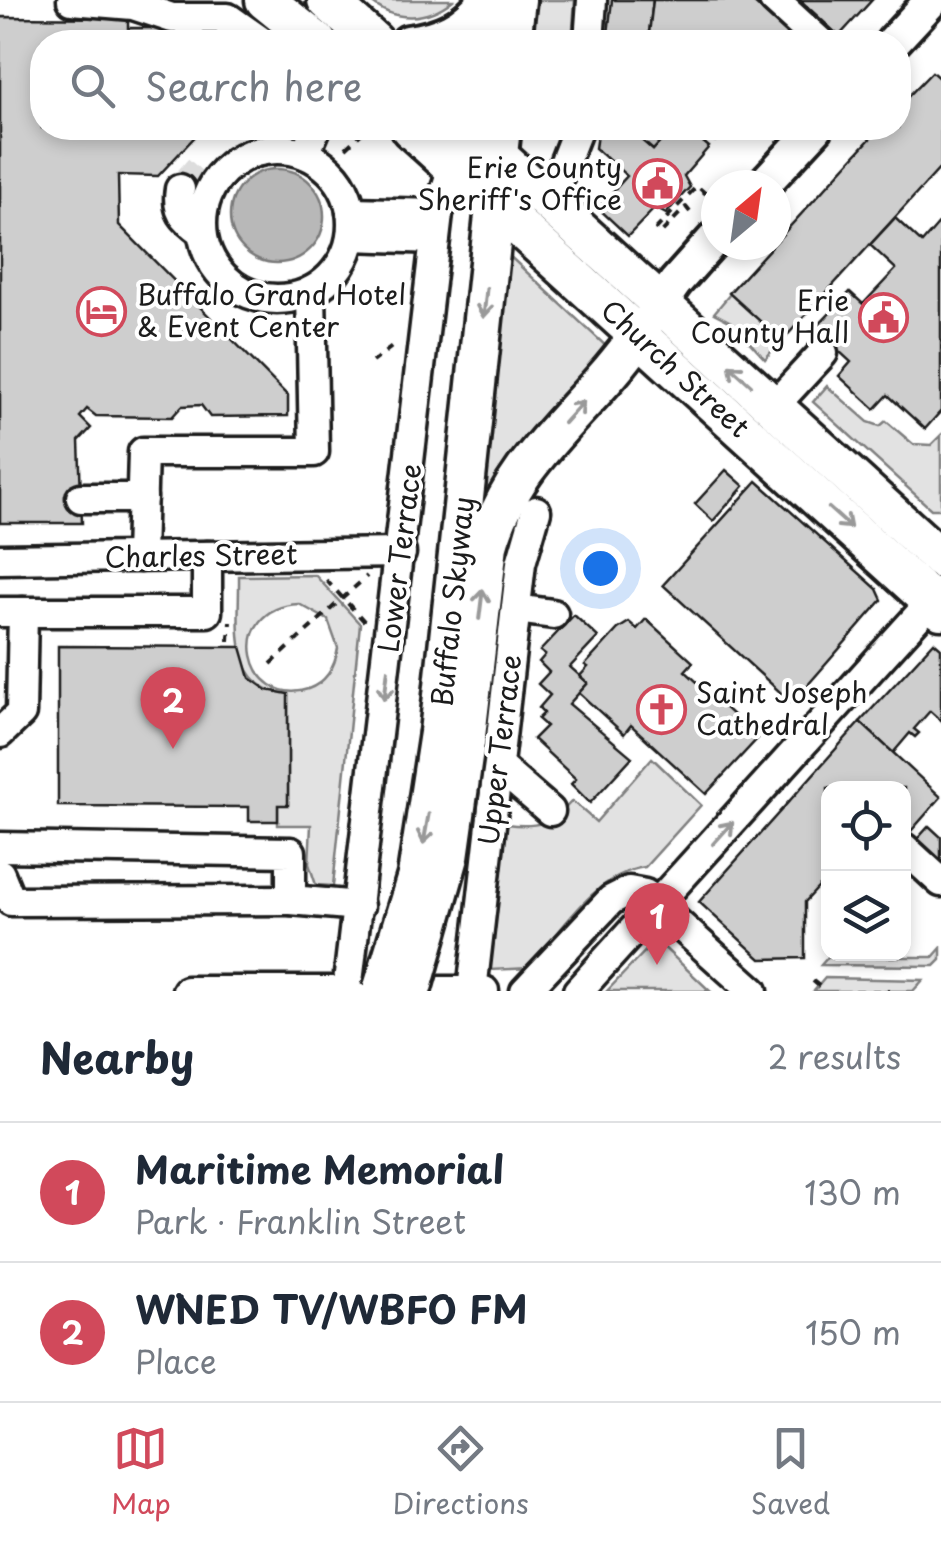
<!DOCTYPE html>
<meta charset="utf-8">
<style>
:root{--surface:#fff;--page:#f2f2f3;--text:#1f2937;--muted:#747a83;--line:#e0e1e3;--accent:#d1495b}
body{margin:0;font-family:"Playpen Sans",sans-serif;background:var(--page);color:var(--text)}
.controls{position:absolute;right:30px;bottom:30px;display:grid;overflow:hidden;border-radius:20px;box-shadow:0 5px 15px #0003}
.controls button{width:90px;height:90px;display:grid;place-items:center;padding:0;border:0;border-bottom:2px solid var(--line);background:var(--surface);color:var(--text);font:50px sans-serif}
.compass{position:absolute;left:701px;top:170px;width:90px;height:90px;border-radius:50%;background:var(--surface);box-shadow:0 5px 15px #0003;rotate:29deg}
.you{position:absolute;left:600px;top:568px;width:35px;height:35px;margin:-25px;border:8px solid #fff;border-radius:50%;background:#1a73e8;box-shadow:0 0 0 15px #1a73e833}
.badge{display:grid;place-items:center;width:65px;height:65px;border-radius:50%;background:var(--accent);color:#fff;font-size:32px;font-weight:700}
.pin{position:absolute;translate:-50% -82px;filter:drop-shadow(0 2px 5px #0008)}
.pin::after{content:'';position:absolute;top:52px;width:35px;height:30px;background:inherit;clip-path:polygon(0 0,100% 0,50% 100%)}
.list{margin:0;padding:0;list-style:none}
h2{display:flex;justify-content:space-between;align-items:center;height:130px;margin:0;padding:0 40px;font-size:42px}
h2 small{font-size:32px;font-weight:400;color:var(--muted)}
.list li{display:grid;grid-template-columns:65px 1fr auto;gap:30px;align-items:center;box-sizing:border-box;height:140px;padding:0 40px;border-top:2px solid var(--line)}
.list b{display:block;font-size:38px;white-space:nowrap}
.list p{margin:0;font-size:32px;white-space:nowrap;color:var(--muted)}
.list em{font-size:32px;font-style:normal;color:var(--muted)}
.icon{flex:none;width:55px;height:55px;fill:none;stroke:currentColor;stroke-width:2;stroke-linecap:round;stroke-linejoin:round}
.map{position:relative;flex:none;width:941px;height:991px;overflow:hidden}
.search{position:absolute;background:var(--surface);box-shadow:0 5px 15px #0003;left:30px;right:30px;top:30px;height:110px;display:flex;align-items:center;gap:25px;box-sizing:border-box;padding:0 35px;border-radius:40px;color:var(--muted);font-size:38px}
.sheet{height:410px;background:var(--surface)}
nav{display:flex;justify-content:space-around;align-items:center;box-sizing:border-box;height:140px;border-top:2px solid var(--line);background:var(--surface);font-size:28px;color:var(--muted)}
nav a{display:grid;justify-items:center;gap:5px}
nav .on{color:var(--accent)}
.map>svg:first-child{display:block}
.green{fill:#e2e2e2;stroke:#7f7f7f;stroke-width:2.5;fill-rule:evenodd}
.water{fill:#b8b8b8;stroke:#7a7a7a;stroke-width:2.5}
.building{fill:#cecece;stroke:#1c1c1c;stroke-width:2.5}
.lines{fill:none;stroke-linecap:round;stroke-linejoin:round}
.minor-tunnel{stroke:#ddd;stroke-width:28;stroke-dasharray:28 14;stroke-linecap:butt}
.minor-casing{stroke:#1c1c1c;stroke-width:35}
.major-casing{stroke:#1c1c1c;stroke-width:40}
.highway-casing{stroke:#1c1c1c;stroke-width:45}
.path{stroke:#1c1c1c;stroke-width:4;stroke-dasharray:8 8;stroke-linecap:butt}
.minor{stroke:#fff;stroke-width:28}
.major{stroke:#fff;stroke-width:32}
.highway{stroke:#fff;stroke-width:38}
.highway-bridge-casing{stroke:#1c1c1c;stroke-width:45;stroke-linecap:butt}
.highway-bridge{stroke:#fff;stroke-width:38}
.oneway{stroke:#999}
.labels{text-anchor:middle;stroke-width:8;stroke-linejoin:round;paint-order:stroke}
.poi-label{font-size:28px;fill:#1c1c1c;stroke:#fff;text-anchor:end}
.street-label{font-size:28px;fill:#1c1c1c;stroke:#fff}
</style>
<div class="map">
<svg width="941" height="991" viewBox="0 0 941 991">
<rect width="100%" height="100%" fill="#fff"/>
<filter id="ink" filterUnits="userSpaceOnUse"><feTurbulence type="fractalNoise" baseFrequency=".01" numOctaves="2"/><feDisplacementMap in="SourceGraphic" scale="20" xChannelSelector="R" yChannelSelector="G"/><feConvolveMatrix kernelMatrix="1 2 1 2 8 2 1 2 1" color-interpolation-filters="sRGB"/></filter>
<g filter="url(#ink)">
<!-- green -->
<g class="green">
<path d="M369 0H453C427 21 394 23 369 0Z"/>
<polygon points="531,0 575,0 572,42 527,42"/>
<polygon points="503,250 607,347 512,457 481,506"/>
<polygon points="730,294 781,340 765,359 731,322 714,313"/>
<polygon points="827,386 868,422 880,426 886,421 913,444 931,445 941,435 941,509 931,509 813,402"/>
<path d="M315 575 360 624 333 886 316 885 309 864 311 825H278V805L288 804V695C227 687 240 623 239 576ZM299 604 328 620 338 648C335 667 327 682 308 689 248 709 222 608 299 604Z"/>
<path d="M652 758 701 805 645 867C595 874 561 931 529 968L490 970 506 824C537 828 552 824 572 801L596 822Z"/>
<polygon points="656,940 710,991 607,991"/>
<polygon points="941,948 941,960 935,966 821,965 828,957 933,957"/>
<polygon points="825,978 923,980 913,991 814,991"/>
</g>
<!-- water -->
<circle class="water" cx="277" cy="216" r="47"/>
<!-- building -->
<g class="building">
<polygon points="612,0 653,0 648,42 607,42"/>
<polygon points="653,0 751,0 796,41 648,42"/>
<polygon points="800,0 872,0 839,36"/>
<polygon points="0,17 128,18 128,28 237,28 238,42 42,42 42,128 203,128 158,176 118,175 119,225 288,396 288,416 210,417 201,405 182,406 172,417 96,416 87,409 80,417 91,428 79,441 82,523 0,523"/>
<polygon points="932,72 941,80 941,167 782,341 729,293 880,128 898,128 898,107"/>
<polygon points="598,128 638,128 637,136 653,150 673,128 687,128 709,147 684,176 690,187 677,201 666,214 655,208 628,236 598,208 627,176 595,148"/>
<polygon points="638,128 673,128 653,150 637,136"/>
<polygon points="687,128 726,128 715,141 709,136 703,142"/>
<polygon points="895,218 922,243 941,221 941,411 925,429 888,395 875,409 839,376 851,362 815,329 850,292 863,304 896,269 870,245"/>
<polygon points="726,470 744,486 713,521 695,504"/>
<polygon points="757,481 877,589 882,600 792,703 663,585"/>
<polygon points="574,615 598,637 570,667 588,683 569,704 632,757 590,803 571,784 576,779 533,739 546,726 538,719 544,713 539,708 550,695 538,684 549,672 539,662 545,655 540,651"/>
<polygon points="646,619 693,662 685,671 758,738 706,794 631,725 624,734 579,693 588,683 580,676 588,667 585,665 618,629 629,622 637,629"/>
<polygon points="934,642 941,648 941,721 930,711 914,729 919,733 915,737 910,733 893,753 860,722"/>
<polygon points="58,646 241,647 250,678 267,690 288,694 288,805 278,805 278,821 249,821 249,807 58,806"/>
<polygon points="860,722 941,797 904,839 904,788 828,788 828,877 805,902 805,958 761,959 699,902"/>
<polygon points="929,826 941,837 941,873 911,846"/>
</g>
<g class="lines">
<!-- minor-tunnel -->
<polyline class="minor-tunnel" points="180,189 207,159"/>
<defs>
<g id="minor">
<polyline points="72,0 133,5 172,18 228,18 262,42"/>
<polyline points="774,0 820,42"/>
<polyline points="486,42 496,0"/>
<polyline points="589,42 592,0"/>
<circle cx="277" cy="224" r="75"/>
<polyline points="305,154 316,128"/>
<path d="M180 189C176 212 184 219 202 232"/>
<polyline points="549,202 578,128"/>
<polyline points="351,212 438,214"/>
<polyline points="352,236 435,239"/>
<polyline points="774,406 823,353"/>
<polyline points="81,498 142,498"/>
<polyline points="140,557 143,452 314,452 311,291"/>
<polyline points="0,559 401,553"/>
<polyline points="516,609 553,614"/>
<polyline points="0,612 207,612 207,556"/>
<polyline points="0,733 21,713 23,612"/>
<polyline points="499,767 550,811"/>
<polyline points="0,847 291,852 291,900 359,906"/>
<polyline points="904,848 941,882"/>
<polyline points="0,874 11,901 291,900"/>
<polyline points="187,991 484,991"/>
<polyline points="347,991 438,214 458,151"/>
<polyline points="472,991 521,563 536,511"/>
<polyline points="525,991 611,900 629,891 645,894 753,991"/>
<polyline points="578,991 941,591"/>
</g>
<g id="major">
<path d="M408 42C441 38 464 27 485 0"/>
<polyline points="514,42 519,0"/>
<polyline points="893,42 932,0"/>
<polyline points="763,185 816,128"/>
<polyline points="495,206 504,128"/>
<polyline points="647,323 675,283 716,237"/>
</g>
<g id="highway">
<polyline points="265,0 317,42"/>
<polyline points="327,0 374,42"/>
<path id="s1" d="M410 128 941 610"/>
<polyline points="467,128 941,559"/>
<path id="s2" d="M439 733 495 206"/>
<path d="M466 736 488 545C511 458 590 407 639 335"/>
</g>
</defs>
<!-- minor casing -->
<use href="#minor" class="minor-casing"/>
<!-- major casing -->
<use href="#major" class="major-casing"/>
<!-- highway casing -->
<use href="#highway" class="highway-casing"/>
<!-- path -->
<g class="path">
<polyline points="346,148 367,128"/>
<polyline points="690,212 686,207 661,233 656,229 697,186 706,194"/>
<polyline points="372,362 397,343"/>
<polyline points="326,580 365,622"/>
<polyline points="229,641 230,621"/>
<polyline points="271,664 367,576"/>
<polyline points="813,981 825,991"/>
<polyline points="855,991 889,991"/>
</g>
<!-- minor -->
<use href="#minor" class="minor"/>
<!-- major -->
<use href="#major" class="major"/>
<!-- highway -->
<use href="#highway" class="highway"/>
<defs>
<g id="highway-bridge">
<polyline points="382,991 417,876 439,733"/>
<polyline points="411,991 449,857 466,736"/>
</g>
</defs>
<!-- highway-bridge casing -->
<use href="#highway-bridge" class="highway-bridge-casing"/>
<!-- highway-bridge -->
<use href="#highway-bridge" class="highway-bridge"/>
</g>
<!-- one-way arrows -->
<defs><path id="oneway-shaft" d="M-6 0H5M1.5-3L5.5 0L1.5 3" fill="none" stroke-width="1.6" stroke-linecap="round" stroke-linejoin="round" transform="scale(2.5)"/></defs>
<g class="oneway">
<use href="#oneway-shaft" transform="translate(485 303) rotate(96)"/>
<use href="#oneway-shaft" transform="translate(740 375) rotate(-138)"/>
<use href="#oneway-shaft" transform="translate(574 412) rotate(-48)"/>
<use href="#oneway-shaft" transform="translate(840 518) rotate(42)"/>
<use href="#oneway-shaft" transform="translate(481 604) rotate(-83)"/>
<use href="#oneway-shaft" transform="translate(386 685) rotate(97)"/>
<use href="#oneway-shaft" transform="translate(426 829) rotate(100)"/>
<use href="#oneway-shaft" transform="translate(723 833) rotate(-48)"/>
</g>
</g>
<!-- icons -->
<defs>
<symbol id="civic-ring" viewBox="-11 -11 22 22"><circle r="9.5" fill="#fff" stroke="#d1495b" stroke-width="1.5"/><path d="M-.6-6.5H3V-4.5H.6V-3L4-1V1h2V6H-6V1h2V-1L-.6-3ZM-1.2 2.5V6h2.4V2.5Z" fill="#d1495b"/></symbol>
<symbol id="hotel-ring" viewBox="-11 -11 22 22"><circle r="9.5" fill="#fff" stroke="#d1495b" stroke-width="1.5"/><path d="M-6-4.5h1.5V1H6V5H4.5V3h-9V5H-6ZM-4 0a1.8 1.8 0 1 1 3.6 0ZM.5 0V-2.5h3Q6-2.5 6 0Z" fill="#d1495b"/></symbol>
<symbol id="church-ring" viewBox="-11 -11 22 22"><circle r="9.5" fill="#fff" stroke="#d1495b" stroke-width="1.5"/><path d="M-1.2-6h2.4v3.5h3.3v2.4h-3.3V6h-2.4V-.1h-3.3v-2.4h3.3Z" fill="#d1495b"/></symbol>
</defs>
<g fill-rule="evenodd">
<use href="#civic-ring" x="630" y="156" width="55" height="55"/>
<use href="#hotel-ring" x="74" y="284" width="55" height="55"/>
<use href="#civic-ring" x="856" y="290" width="55" height="55"/>
<use href="#church-ring" x="634" y="682" width="55" height="55"/>
</g>
<g class="labels">
<!-- poi labels -->
<g class="poi-label">
<text x="622" y="178">Erie County<tspan x="622" dy="32">Sheriff's Office</tspan></text>
<text x="137" y="305" text-anchor="start">Buffalo Grand Hotel<tspan x="137" dy="32">&amp; Event Center</tspan></text>
<text x="849" y="311">Erie<tspan x="849" dy="32">County Hall</tspan></text>
<text x="696" y="703" text-anchor="start">Saint Joseph<tspan x="696" dy="32">Cathedral</tspan></text>
</g>
<!-- street labels -->
<g class="street-label">
<text dy="10" stroke="none"><textPath href="#s1" startOffset="358">Church Street</textPath></text>
<text transform="translate(201 556) rotate(-1)" y="10">Charles Street</text>
<text transform="translate(400 558) rotate(-83)" y="10">Lower Terrace</text>
<text dy="10" stroke="none"><textPath href="#s2" startOffset="132">Buffalo Skyway</textPath></text>
<text transform="translate(500 750) rotate(-83)" y="10">Upper Terrace</text>
</g>
</g>
</svg>
<div class="controls">
<button><svg class="icon" aria-label="locate" viewBox="0 0 24 24"><circle cx="12" cy="12" r="6"/><path d="M12 2v4M12 18v4M2 12h4M18 12h4"/></svg></button>
<button><svg class="icon" aria-label="layers" viewBox="0 0 24 24"><path d="M12 4l9 5-9 5-9-5zM3 14l9 5 9-5"/></svg></button>
</div>
<svg class="compass" viewBox="-18 -18 36 36"><path d="M0-13l5 13h-10z" fill="#e53935"/><path d="M0 13l5-13h-10z" fill="#747a83"/></svg>
<div class="you"></div>
<div class="pin badge" style="left:657px;top:965px">1</div>
<div class="pin badge" style="left:173px;top:749px">2</div>
<div class="search"><svg class="icon" aria-label="search" viewBox="0 0 24 24"><circle cx="10" cy="10" r="6"/><path d="M15 15l6 6"/></svg>Search here</div>
</div>
<section class="sheet">
<h2>Nearby<small>2 results</small></h2>
<ul class="list">
<li><span class="badge">1</span><div><b>Maritime Memorial</b><p>Park · Franklin Street</p></div><em>130 m</em></li>
<li><span class="badge">2</span><div><b>WNED TV/WBFO FM</b><p>Place</p></div><em>150 m</em></li>
</ul>
</section>
<nav>
<a class="on"><svg class="icon" aria-label="map" viewBox="0 0 24 24"><path d="M3 6l6-2 6 2 6-2v14l-6 2-6-2-6 2zM9 4v14M15 6v14"/></svg>Map</a>
<a><svg class="icon" aria-label="directions" viewBox="0 0 24 24"><path d="M12 3l9 9-9 9-9-9zM9 14v-3h6M13 9l2 2-2 2"/></svg>Directions</a>
<a><svg class="icon" aria-label="saved" viewBox="0 0 24 24"><path d="M7 4h10v16l-5-4-5 4z"/></svg>Saved</a>
</nav>
